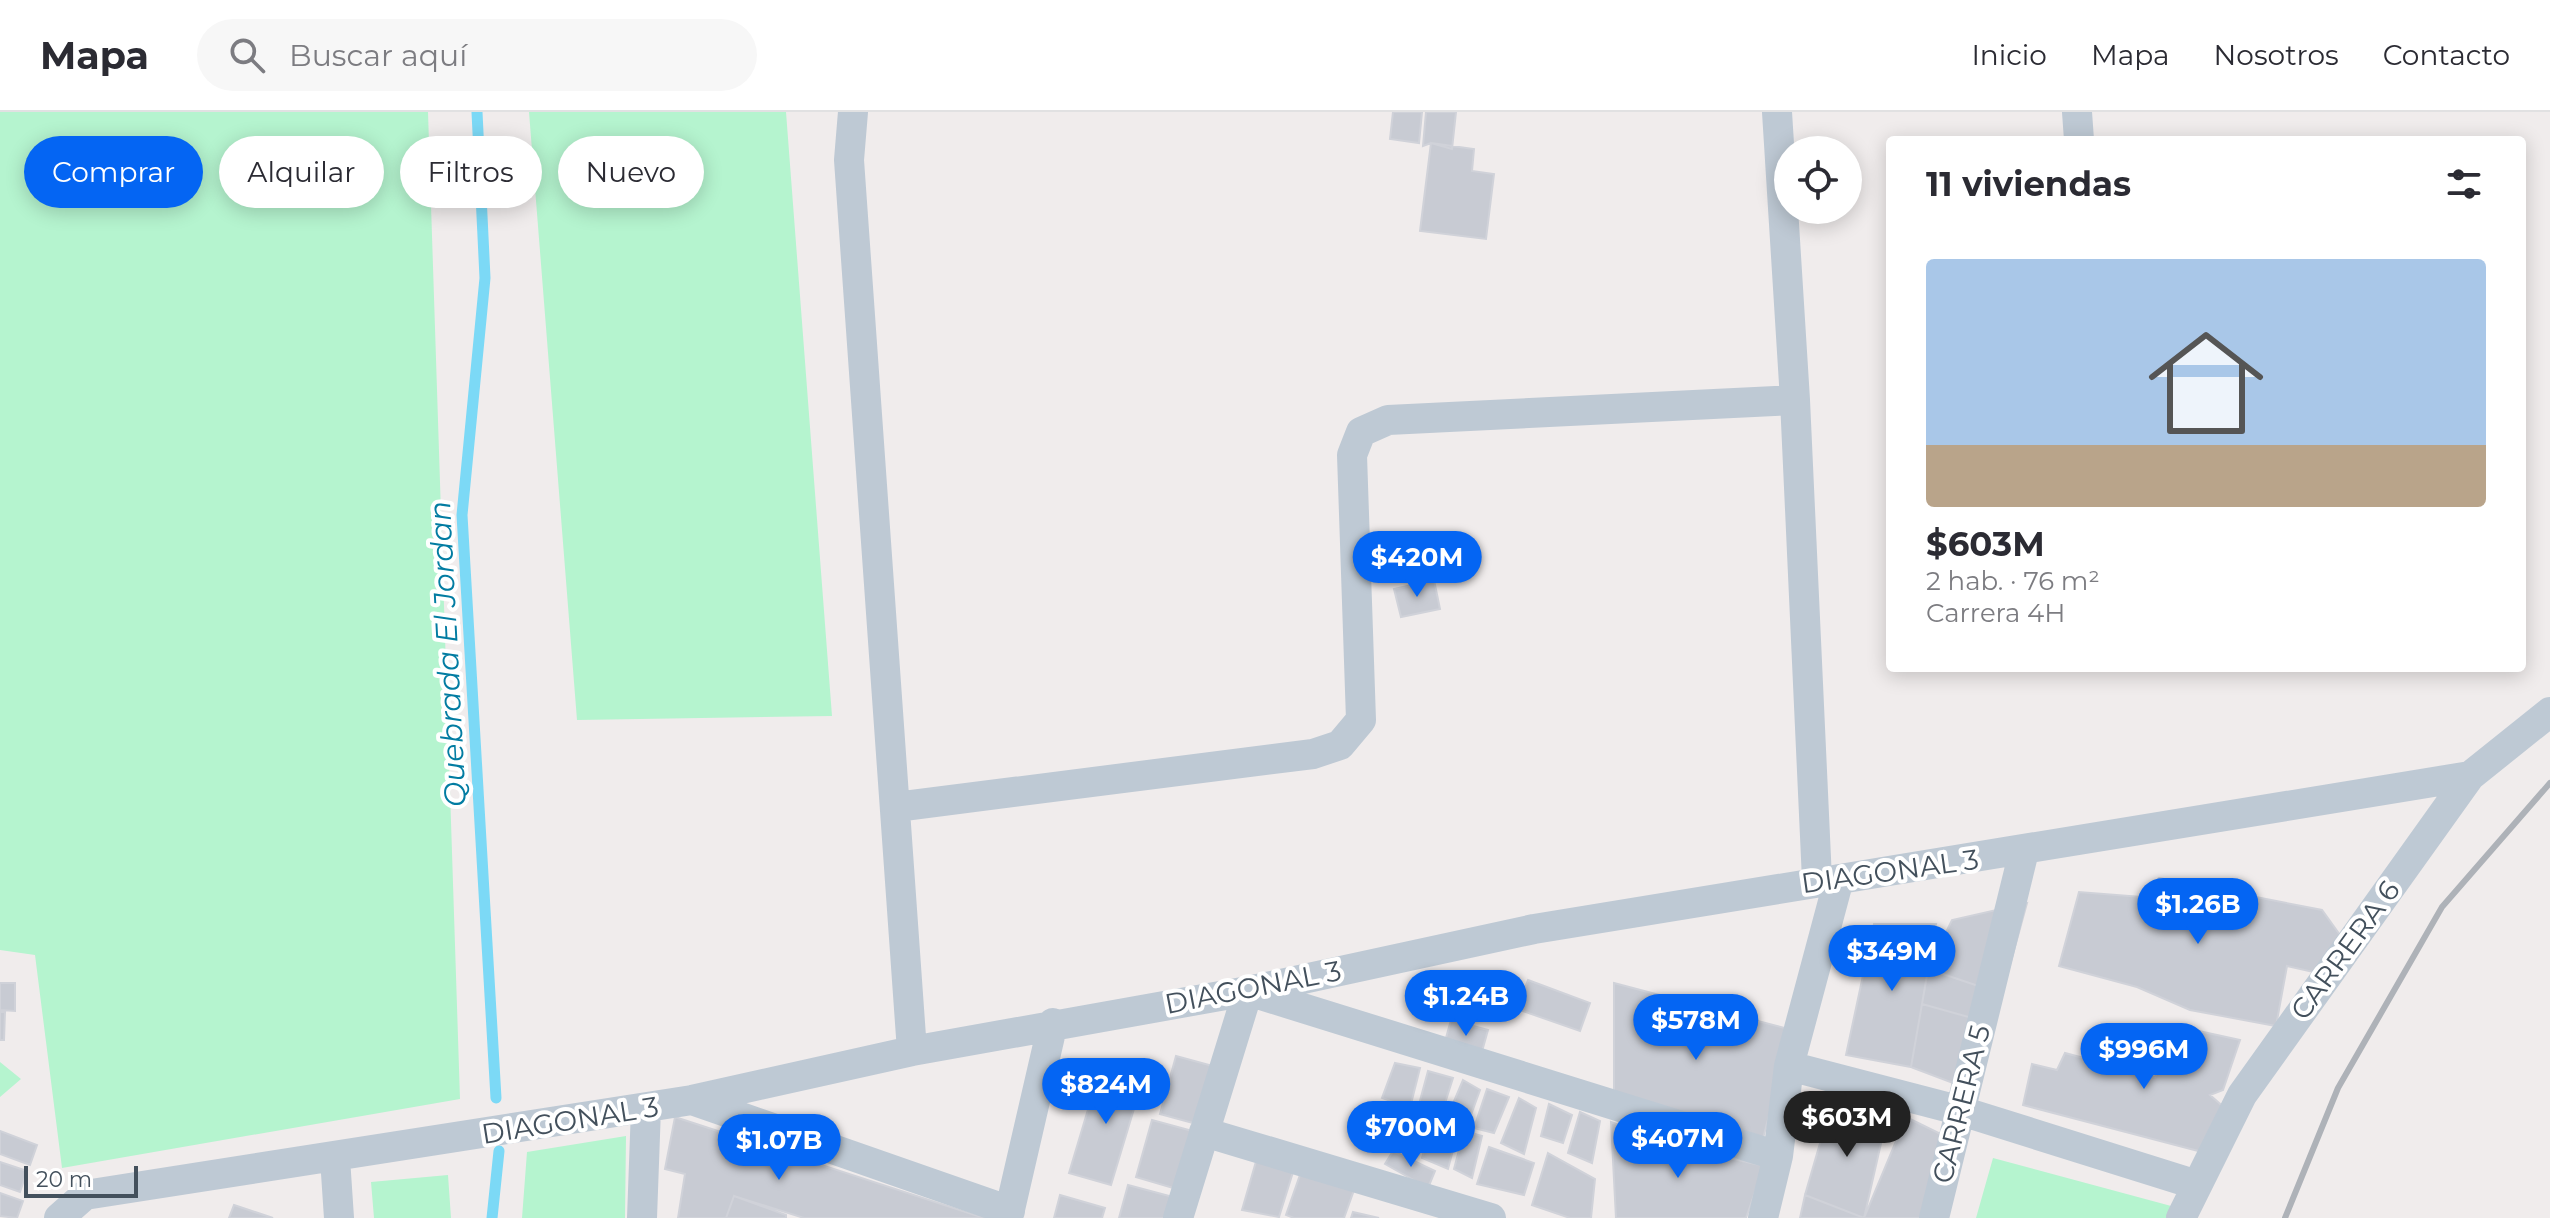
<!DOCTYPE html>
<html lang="es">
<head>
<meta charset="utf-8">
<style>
	:root { --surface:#fff; --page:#f7f7f7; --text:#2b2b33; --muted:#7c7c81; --line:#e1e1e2; --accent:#0465f3 }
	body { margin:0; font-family:Montserrat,sans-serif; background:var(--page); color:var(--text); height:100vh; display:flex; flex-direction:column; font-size:30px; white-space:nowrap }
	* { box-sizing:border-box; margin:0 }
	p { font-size:26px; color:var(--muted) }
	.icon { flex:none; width:44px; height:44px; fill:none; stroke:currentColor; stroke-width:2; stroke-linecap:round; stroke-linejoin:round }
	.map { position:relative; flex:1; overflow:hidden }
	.details { position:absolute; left:1886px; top:24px; width:640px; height:536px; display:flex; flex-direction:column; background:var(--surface); border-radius:8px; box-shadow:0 4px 20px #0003 }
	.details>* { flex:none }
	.banner { position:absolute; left:24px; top:24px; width:760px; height:72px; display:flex; gap:16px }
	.controls { position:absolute; left:1774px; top:24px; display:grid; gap:16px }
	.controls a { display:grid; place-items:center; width:88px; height:88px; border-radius:50%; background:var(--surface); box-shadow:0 4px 20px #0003; font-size:40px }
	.scale { position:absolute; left:24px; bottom:20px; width:114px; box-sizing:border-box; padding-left:8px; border:4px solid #43505c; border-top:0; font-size:22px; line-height:28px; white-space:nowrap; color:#43505c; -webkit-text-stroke:6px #fff; paint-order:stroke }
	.price { position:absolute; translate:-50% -68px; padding:0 18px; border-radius:28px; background:var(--accent); color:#fff; font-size:26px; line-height:52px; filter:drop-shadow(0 2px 4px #0008) }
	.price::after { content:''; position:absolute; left:50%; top:48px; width:24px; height:18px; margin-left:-12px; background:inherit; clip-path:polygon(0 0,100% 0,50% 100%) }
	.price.current { background:#222; color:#fff }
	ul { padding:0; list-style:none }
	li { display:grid; align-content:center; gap:16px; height:424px; padding:0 40px }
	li+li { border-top:2px solid var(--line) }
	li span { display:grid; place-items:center; height:248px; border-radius:8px; color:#555 }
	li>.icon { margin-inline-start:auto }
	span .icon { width:144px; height:144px; fill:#fffc; stroke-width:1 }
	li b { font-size:34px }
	h2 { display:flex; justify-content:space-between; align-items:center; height:96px; padding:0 40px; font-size:34px }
	.chip { padding:0 28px; border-radius:36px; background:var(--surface); box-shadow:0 4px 20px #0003; font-size:28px; line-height:72px }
	.chip.current { background:var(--accent); color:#fff }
	header { display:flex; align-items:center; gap:48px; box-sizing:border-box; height:112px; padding:0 40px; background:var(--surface); border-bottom:2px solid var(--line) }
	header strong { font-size:38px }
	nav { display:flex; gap:44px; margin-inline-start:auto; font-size:28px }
	.search { width:560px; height:72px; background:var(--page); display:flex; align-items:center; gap:20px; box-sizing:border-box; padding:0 28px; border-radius:44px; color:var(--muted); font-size:30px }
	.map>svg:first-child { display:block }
	.green { fill:#b5f4cf }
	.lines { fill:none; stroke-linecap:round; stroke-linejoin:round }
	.stream { stroke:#7cd9f6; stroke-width:11 }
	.building { fill:#c8cbd3; stroke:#d0d2d9; stroke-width:2 }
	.minor { stroke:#bec9d4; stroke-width:30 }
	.rail { stroke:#aeb2b8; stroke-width:6 }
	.labels { text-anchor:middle; stroke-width:8; stroke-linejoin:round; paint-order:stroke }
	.street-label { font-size:28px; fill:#43505c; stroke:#fff }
	.water-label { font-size:30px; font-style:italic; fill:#027ca2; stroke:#fff }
</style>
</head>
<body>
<header>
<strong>Mapa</strong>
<div class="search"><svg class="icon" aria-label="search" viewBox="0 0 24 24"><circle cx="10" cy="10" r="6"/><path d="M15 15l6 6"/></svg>Buscar aquí</div>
<nav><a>Inicio</a><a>Mapa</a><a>Nosotros</a><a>Contacto</a></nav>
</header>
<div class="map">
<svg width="2550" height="1106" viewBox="0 0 2550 1106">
	<rect width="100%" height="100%" fill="#f0ecec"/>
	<path class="green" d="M0,0h428l32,987 -398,69 -27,-213 -35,-5z
		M529,0h257l46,604 -255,4z
		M0,950l21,17 -21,18z
		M626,1024l-1,82h-103l5,-66z
		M1993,1046l193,52 -3,8h-207z
		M448,1063l3,43h-77l-3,-36z"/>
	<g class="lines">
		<path class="stream" d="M477,0l8,166 -23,237 34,583
			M492,1106l7,-67"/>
	</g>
	<path class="building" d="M1393,0h29l-3,31 -29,-4z
		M1426,0h30l-4,37 -21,-6 -8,3z
		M1431,31l43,6 -2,22 22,3 -8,65 -66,-8z
		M1434,468l6,29 -39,8 -7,-28z
		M2159,766l163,32 18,25 -27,37 -26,-6 -11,60 -86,-16 -53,-23 -78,-21 20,-74 63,5z
		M2027,791l-25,91 -74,-25 24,-49z
		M1874,812h62l-25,143 -65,-12z
		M1928,857l74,25 -12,29 -68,-19z
		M1528,868l62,23 -10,28 -63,-22z
		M0,871h15v28l-15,-1z
		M1614,871l178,47 -30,112 -148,-45z
		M1922,892l68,19 -16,68 -63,-24z
		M0,900h5l-1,28h-4z
		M1451,908l37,10 -7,25 -37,-10z
		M2176,914l64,14 -17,50 -13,5 16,14 -20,44 -183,-48 9,-41 25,6 8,-17 90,24 15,-27z
		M1176,944l44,12 -16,58 -44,-12z
		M1395,951l25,5 -10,40 -28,-10z
		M1101,954l42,13 -32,106 -42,-12z
		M1428,959l25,7 -12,38 -23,-8z
		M1463,968l17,10 -13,36 -21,-6z
		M1487,977l22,8 -15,36 -20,-5z
		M1519,986l17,10 -12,46 -23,-11z
		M1832,990l55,15 -23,101 -59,-23z
		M1382,992l42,17 -8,29 -44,-15z
		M1549,992l23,11 -9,28 -22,-7z
		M1580,1000l20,9 -8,42 -24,-10z
		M675,1005l309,101h-180l-70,-22 -8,22h-48l7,-44 -20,-5z
		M1906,1005l55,27 -28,74h-69z
		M1152,1008l44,12 -16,58 -44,-13z
		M1432,1009l26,10 -10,38 -26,-11z
		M1611,1010l67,24 86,20 -18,52h-130z
		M0,1019l37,14 -7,20 -30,-11z
		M1464,1019l18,5 -10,42 -18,-9z
		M1489,1035l45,16 -10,32 -47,-11z
		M1393,1039l42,20 -7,17 -43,-24z
		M1548,1041l47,26 -4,39h-21l-38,-13z
		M1257,1046l36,14 -14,45 -37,-7z
		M0,1050l27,9 -7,21 -20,-7z
		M1301,1060l53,18 -10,28h-50l-8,-3z
		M1128,1073l45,12 -5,21h-49z
		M0,1081l23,8 -6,17 -17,-2z
		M1060,1083l45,13 -3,10h-48z
		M1805,1083l59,23h-64z
		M734,1084l52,19v3h-60z
		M234,1093l39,13h-44z
		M1353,1100l26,6h-28z"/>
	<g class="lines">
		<path class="minor" d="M853,0l-4,48 63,891
			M1777,0l18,288
			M2077,0l2,28
			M896,695l417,-53 27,-9 21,-25 -9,-265 9,-23 27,-12 407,-20 22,480
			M1789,954l169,44 236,74
			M692,988l318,111
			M1204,1020l287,86
			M335,1046l4,60
			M59,1106l26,-23 607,-95 220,-49 336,-60 286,-62 936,-153
			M642,1106l4,-110
			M1008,1106l45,-195
			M1178,1106l70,-227 530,165
			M1763,1106l15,-62 11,-90 50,-187
			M1934,1106l90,-367
			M2181,1106l61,-123 228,-319 80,-64"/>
		<path class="rail" d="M2285,1106l53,-130 104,-181 108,-124"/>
	</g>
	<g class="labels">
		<g class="street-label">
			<text transform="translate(1890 759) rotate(-8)" y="10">DIAGONAL 3</text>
			<text transform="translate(2345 838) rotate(-54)" y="10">CARRERA 6</text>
			<text transform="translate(1253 875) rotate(-11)" y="10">DIAGONAL 3</text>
			<text transform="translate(1961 992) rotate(-76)" y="10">CARRERA 5</text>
			<text transform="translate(570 1008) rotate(-9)" y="10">DIAGONAL 3</text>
		</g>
		<g class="water-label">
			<text transform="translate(448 542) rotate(-93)" y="10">Quebrada El Jordan</text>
		</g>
	</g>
</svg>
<div class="controls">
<a><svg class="icon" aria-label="locate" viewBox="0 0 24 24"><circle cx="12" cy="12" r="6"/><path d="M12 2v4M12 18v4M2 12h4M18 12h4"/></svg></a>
</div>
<div class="scale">20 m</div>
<b class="price" style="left:1417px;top:487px">$420M</b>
<b class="price" style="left:2198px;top:834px">$1.26B</b>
<b class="price" style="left:1892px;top:881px">$349M</b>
<b class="price" style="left:1466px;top:926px">$1.24B</b>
<b class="price" style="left:1696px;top:950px">$578M</b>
<b class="price" style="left:2144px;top:979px">$996M</b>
<b class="price" style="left:1106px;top:1014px">$824M</b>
<b class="price current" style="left:1847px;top:1047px">$603M</b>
<b class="price" style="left:1411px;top:1057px">$700M</b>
<b class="price" style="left:1678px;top:1068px">$407M</b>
<b class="price" style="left:779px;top:1070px">$1.07B</b>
<div class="banner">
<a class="chip current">Comprar</a>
<a class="chip">Alquilar</a>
<a class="chip">Filtros</a>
<a class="chip">Nuevo</a>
</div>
<section class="details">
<h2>11 viviendas<svg class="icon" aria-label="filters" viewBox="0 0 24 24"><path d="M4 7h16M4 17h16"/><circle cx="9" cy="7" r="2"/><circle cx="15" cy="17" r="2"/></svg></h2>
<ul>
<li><span style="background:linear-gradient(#a9c7e8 75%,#b9a48a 0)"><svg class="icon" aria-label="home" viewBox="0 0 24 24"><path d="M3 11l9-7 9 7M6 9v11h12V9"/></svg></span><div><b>$603M</b><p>2 hab. · 76 m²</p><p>Carrera 4H</p></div></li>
</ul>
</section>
</div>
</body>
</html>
